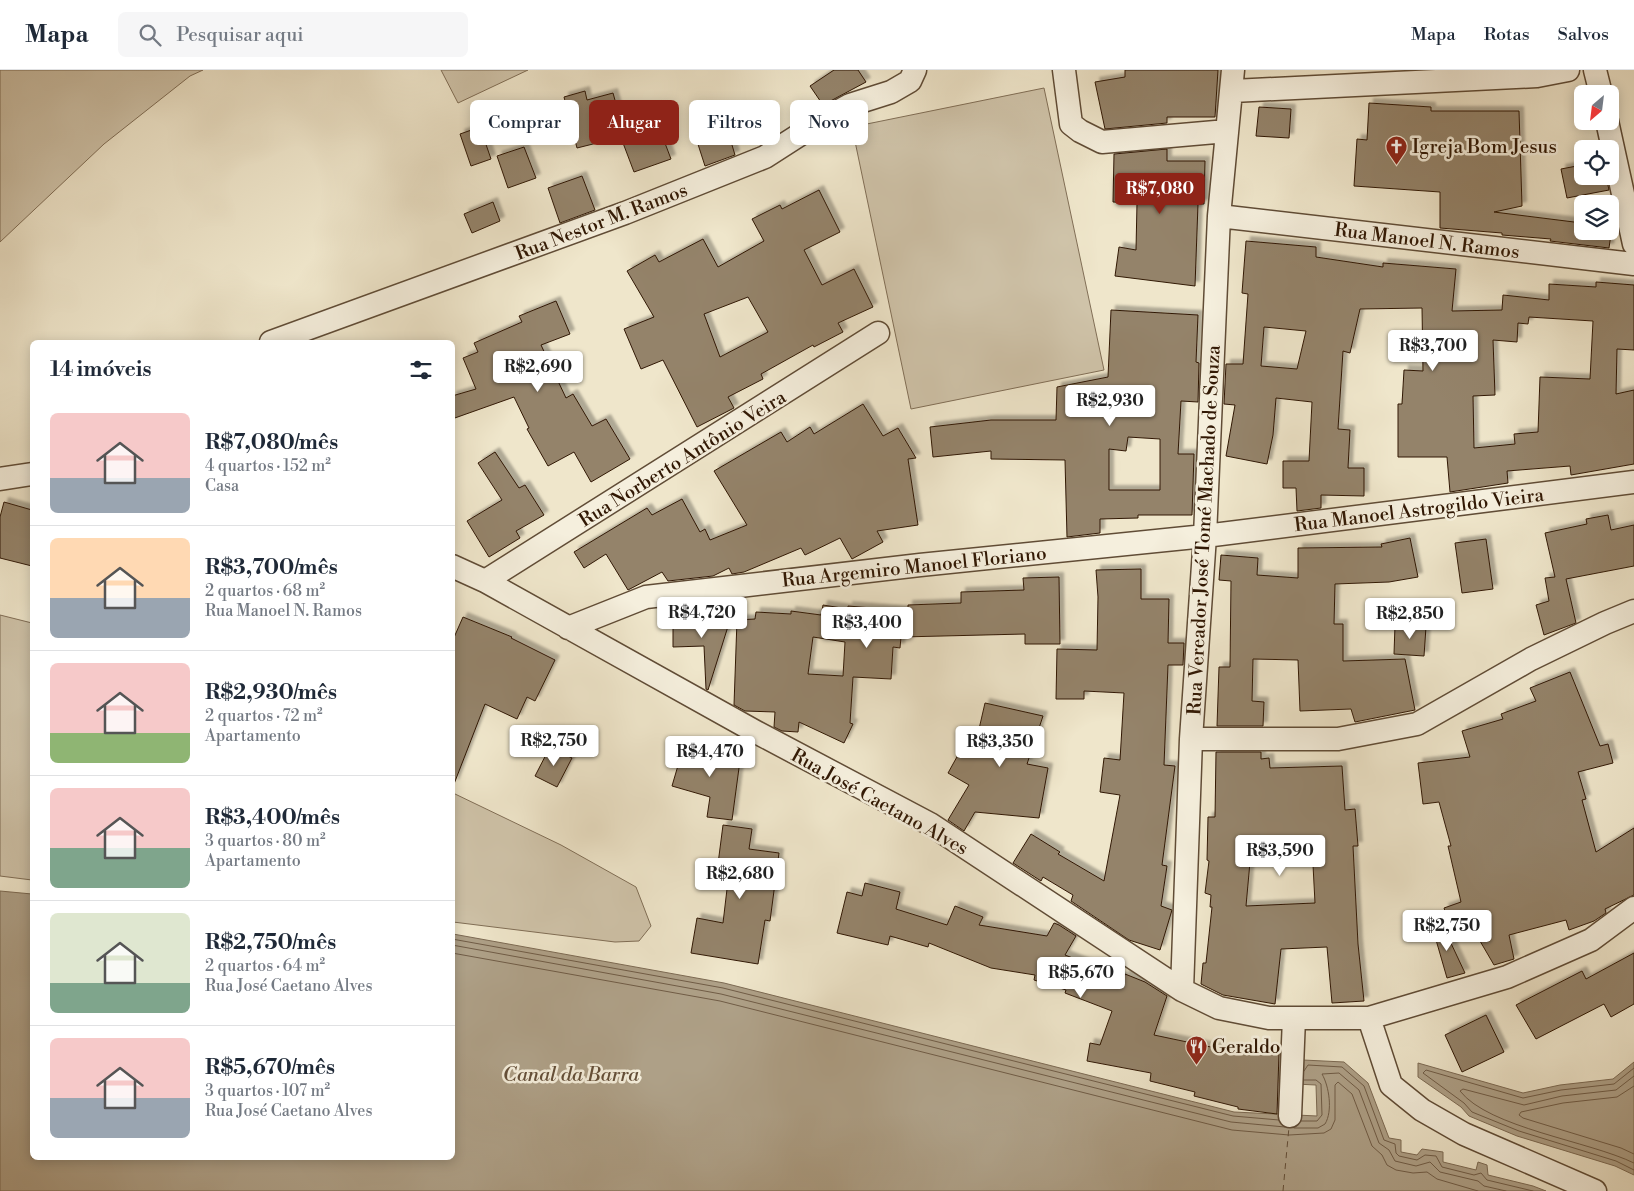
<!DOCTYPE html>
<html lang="pt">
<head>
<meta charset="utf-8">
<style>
	:root { --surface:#fff; --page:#f6f6f7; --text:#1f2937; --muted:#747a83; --line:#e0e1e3; --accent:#8f2418 }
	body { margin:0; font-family:"Libre Bodoni",serif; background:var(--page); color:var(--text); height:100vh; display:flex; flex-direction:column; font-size:19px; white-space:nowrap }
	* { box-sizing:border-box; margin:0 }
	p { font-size:16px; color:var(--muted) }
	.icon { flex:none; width:28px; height:28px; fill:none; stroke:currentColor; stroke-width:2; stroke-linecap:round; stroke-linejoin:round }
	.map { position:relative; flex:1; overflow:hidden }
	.drawer { position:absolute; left:30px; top:270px; width:425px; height:820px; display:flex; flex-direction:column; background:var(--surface); border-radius:8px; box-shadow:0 2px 12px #0003 }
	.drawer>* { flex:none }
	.top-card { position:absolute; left:470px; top:30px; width:475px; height:45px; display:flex; gap:10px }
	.needle { width:32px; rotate:208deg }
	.buttons { position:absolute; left:1574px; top:15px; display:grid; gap:10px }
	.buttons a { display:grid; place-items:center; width:45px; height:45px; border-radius:8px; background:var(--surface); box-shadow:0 2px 12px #0003; font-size:25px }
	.price { position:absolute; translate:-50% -42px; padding:0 11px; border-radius:5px; background:#fff; color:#222; font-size:16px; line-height:32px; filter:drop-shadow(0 1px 2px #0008) }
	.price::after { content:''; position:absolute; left:50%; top:30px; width:15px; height:11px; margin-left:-8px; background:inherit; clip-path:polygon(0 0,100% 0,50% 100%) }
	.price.selected { background:var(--accent); color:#fff }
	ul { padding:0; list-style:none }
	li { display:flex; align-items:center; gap:15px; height:125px; padding:0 20px }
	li+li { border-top:1px solid var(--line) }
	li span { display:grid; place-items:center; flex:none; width:140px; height:100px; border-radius:8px; color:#555 }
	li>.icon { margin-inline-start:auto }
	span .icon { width:60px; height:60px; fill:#fffc; stroke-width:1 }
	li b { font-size:21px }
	h2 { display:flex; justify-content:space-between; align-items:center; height:60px; padding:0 20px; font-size:21px }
	.tag { padding:0 18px; border-radius:8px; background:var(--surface); box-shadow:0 2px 12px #0003; font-size:18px; line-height:45px }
	.tag.selected { background:var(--accent); color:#fff }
	header { display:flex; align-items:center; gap:30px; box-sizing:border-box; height:70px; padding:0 25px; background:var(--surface); border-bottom:1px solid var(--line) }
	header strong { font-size:24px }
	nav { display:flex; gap:28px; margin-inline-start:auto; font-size:18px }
	.search { width:350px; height:45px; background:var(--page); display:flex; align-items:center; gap:12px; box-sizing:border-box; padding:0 18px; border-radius:8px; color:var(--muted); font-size:19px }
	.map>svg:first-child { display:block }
	.green { fill:#cfc3a9; stroke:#806e56 }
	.water { fill:#aea087; stroke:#7c6a53 }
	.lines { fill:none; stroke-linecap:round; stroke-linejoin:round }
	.shore { stroke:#705c46; stroke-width:1 }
	.ferry { stroke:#634e38; stroke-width:1; stroke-dasharray:6 5; stroke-linecap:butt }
	.building { fill:#94836b; stroke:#311804; fill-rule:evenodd; filter:url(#shadow) }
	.minor-casing { stroke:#604c36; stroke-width:25 }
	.minor { stroke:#f5efdd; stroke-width:22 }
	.labels { text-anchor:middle; stroke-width:5; stroke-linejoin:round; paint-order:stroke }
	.poi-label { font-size:19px; fill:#311804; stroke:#f5efdd; text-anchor:start }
	.street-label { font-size:19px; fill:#311804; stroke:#f5efdd }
	.water-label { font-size:20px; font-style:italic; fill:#634e38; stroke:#f5efdd }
</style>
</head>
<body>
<header>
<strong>Mapa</strong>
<div class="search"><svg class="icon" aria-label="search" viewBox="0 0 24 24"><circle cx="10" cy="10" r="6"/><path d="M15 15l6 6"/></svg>Pesquisar aqui</div>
<nav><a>Mapa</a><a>Rotas</a><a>Salvos</a></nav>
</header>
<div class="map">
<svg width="1634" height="1121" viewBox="0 0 1634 1121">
	<defs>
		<filter id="shadow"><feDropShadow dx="4.5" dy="-4.5" stdDeviation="1" flood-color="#0004"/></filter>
	</defs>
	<rect width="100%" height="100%" fill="#efe6cb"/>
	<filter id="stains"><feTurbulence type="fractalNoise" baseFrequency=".004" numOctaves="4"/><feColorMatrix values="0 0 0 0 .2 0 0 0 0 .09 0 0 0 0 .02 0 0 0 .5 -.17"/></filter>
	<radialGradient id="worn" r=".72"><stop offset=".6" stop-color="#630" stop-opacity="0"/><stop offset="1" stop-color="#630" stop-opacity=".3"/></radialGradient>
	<path class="green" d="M0,0h203l-13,6 -86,68 -104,98z
		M441,0h87l-70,33z
		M1044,18l60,282 -193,39 -59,-282z
		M0,545l32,8v257l-32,-4z
		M453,723l108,52 75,42 15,39 -12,15 -24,1 -162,-20z"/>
	<path class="water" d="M0,821l32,3v264h420l1,-224 271,49 510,129 83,4 -1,-31 -21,-1 8,-24 41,2 24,21 21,55 12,2v12l16,3 5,-6 21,3v10l33,8 2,-8 9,3 1,10 45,11 13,5h-1546z
		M1634,992v113l-19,-9 -98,-30 -48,-20 -8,-9 -43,-30v-14l105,30 37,-8 53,-6z"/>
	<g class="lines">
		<path class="shore" d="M452,869l271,49 510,128 46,4
			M452,875l269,49 510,128 54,5
			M452,883l268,48 512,129 57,5 35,-2 7,-4 4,-9v-35l3,-3 14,12 20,52 10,9 5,10 9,5 17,3 14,-1 10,7 41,12
			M1634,998l-20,16 -53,6 -38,8 -97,-28 -3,3 41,30 8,9 47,19 97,30 18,9
			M1304,1001l4,-6 34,2 22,19 20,54 11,4 1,9 3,3 18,4 8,-5 11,1 6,11 32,8 7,-2 6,7 46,11
			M1634,1006l-18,14 -54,6 -38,9 -61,-16 -3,2c29,37 129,50 174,72
			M1634,1016l-17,11 -54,6 -42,9 -2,3 4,3 98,30 13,6
			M1301,1051h16l5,-6 -1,-31 -5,-4h-12
			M1294,1058h24l7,-4c8,-13 4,-38 -3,-50l17,-1 20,17 20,53 10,7 6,11 21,5 14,-4 10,10 38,9 6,5 22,5"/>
		<path class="ferry" d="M1283,1121l6,-64"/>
	</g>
	<path class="building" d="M834,0h24l8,12 -43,23 -13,-19z
		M1125,0h93l-3,47h-48v6l-62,6 -10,-47 30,-5z
		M585,21l2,9 26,-7 12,43 -48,12 -13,-51z
		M1369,33l62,4v4h88l3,95 -28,6 88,11v8h28v-4h2l-3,21 -59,-7 1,-2 -49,-4v-2l-62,-5v-36l-86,-6 3,-47 10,1z
		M1259,37l32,2 -2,29 -33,-2z
		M726,55l9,30 -30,11 -10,-31z
		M480,57l11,32 -20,7 -11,-32z
		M660,60l11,29 -37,13 -11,-29z
		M524,77l12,31 -28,10 -11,-32z
		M1167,79v12h38l-1,43h-6l-3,82 -80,-10 4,-29 17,3 1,-47 -24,-1 1,-48z
		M1582,95v11h24l3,14 -42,8 -6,-29z
		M582,106l13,34 -35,13 -12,-35z
		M819,120l21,42 -36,18 18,35 32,-16 19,38 -35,16 5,9 -29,15 -1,-2 -52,29 2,5 -35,18 6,11 -37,19 -34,-67 -22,9 -17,-40 30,-12 -27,-46 28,-16 4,7 44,-23 15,28 46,-26 -12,-22 28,-14 2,4zM748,227l20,35 -48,25 -16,-43z
		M493,132l7,19 -28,12 -8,-19z
		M1246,171l70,6v10l67,10v-4l73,6 -4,42 50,-1 1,-15 46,5v-16l47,3v-5l38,3v65l-17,-1 -1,45 18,-4v74l-63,11 -1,-9 -63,5 1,12 -58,9 -3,-35h-49v-53h4l2,-34 19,1 -1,-63 -62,1 -10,44 -7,-2 -5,78 12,1 -2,38h16v28l-43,-1v13l-24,3 -1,-23h-13v-27h26l3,-59 -36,-4 -3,37 -6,29 -41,-8 9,-51 -11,-1 2,-40h17l5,-70 -6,-1zM1529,247l64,4 -3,58 -50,-2 -2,55 -24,2 1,10 -41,4 -1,-52 22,-1 -2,-55 24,2 1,-19 10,1zM1264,257l42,4 -9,38 -36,-3z
		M556,231l14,33 -29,11 25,53 7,-4 19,32 14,-7 24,40 -39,23 -17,-30 -26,14 -21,-37 2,-1 -15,-31 -62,22v-23l24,-7 -13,-31 15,-6 -4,-9 48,-21 -3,-6z
		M1111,240l87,5 -2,47 3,1 -1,39 -17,-1 -3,53h16l-2,61h-54v3l-38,1v14l-33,4 -2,-77 -74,-1v-8l-58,6 -3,-30 61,-7h65l1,-33 51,-10zM1128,367l32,2v51h-51v-41l17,2z
		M863,334l20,32 15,-8 18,30 -8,1 10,66 -41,6 6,11 -31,17 -12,-21 -35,17 -4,-7 -57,24 -12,2 -3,-6 -16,8 -45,5 -6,-9 -34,18 -22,-36 -22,14 -10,-16 73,-44 5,7 30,-16 18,33 5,-3 5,11 37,-15 -33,-54 67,-39 6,10 23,-15 4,7z
		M495,382l24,36 6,-3 19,30 -28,16 4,7 -31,19 -22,-36 35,-21 -24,-37z
		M4,432l28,8v56l-32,-8v-41z
		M1608,445l3,15 23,-5v41l-68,13 10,44 -32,12 -8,-30 13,-4 -4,-23 10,-1 -10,-44 42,-9 -1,-5z
		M1410,468l8,39 -29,5 -54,2 -1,40h9v37l62,-2 10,51 -60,12 -4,-13 -51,2 -2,-51 -45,-1 -1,42 12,1 -1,24h-46l2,-59h11l1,-86 -12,-1 2,-25 37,3 -1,17 41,3v-30l84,-1 -1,-3z
		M1486,469l7,50 -31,4 -7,-50z
		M1141,499v30h28l-1,44h16l-1,22h-15l-4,100 11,1 -13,99 5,1 -6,40 11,4 -12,40 -31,-10 -58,-39 2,-6 -30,-18 -2,4 -28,-18 18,-29 29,18 -2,2 46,27 16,-86 -20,-3 4,-34 16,2 4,-67 -40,-2v8h-28l1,-50 40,1 1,-53 -2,-27z
		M1059,507l1,67h-35v-10l-124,3 -1,11 -7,-1 -2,32 -38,-2 -3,46 3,1 -9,19 -45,-21 -1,10 -16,-1 -8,-4 1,-15 -30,-1 -11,-6 3,-85 18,-1 1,-7 35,2v-3l30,4 2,-10 25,4v-3l60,5v-6l53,-2v-11l63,-2 -1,-12zM813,567l32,5 -2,34 -35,-2z
		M463,547l49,20 -1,1 44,22 -20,41 -8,-4 -10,22 -32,-15 -31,80 -2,-142z
		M709,548v2h21l-22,70 -2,-1 -2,-43 -31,1v-28z
		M1395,555l31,2 -2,29 -30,-2z
		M1570,602l30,74 8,-2 5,19 -35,9 8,27 -4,1 14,52 38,-24v67l-29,14 1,4 -12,8 -25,9 -3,-10 -57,15 5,24 -20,6 -21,-36 -19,10 -10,-31 17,-6 -13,-56h3l-12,-44 -16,2 -5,-41 52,-6 -8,-26 41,-12 -2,-5 35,-13 -6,-13z
		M985,633l58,13 -16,48 21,4 -9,50 -64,-6 -11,19 -16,-11 21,-35 -21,-12 20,-36 8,5z
		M684,675l57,8 -9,67 -25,-3 3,-20 -38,-11z
		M550,677l22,11 -15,29 -22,-11z
		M1216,682h45v7l8,-1 1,10 72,-2 3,44 10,-1 3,37h-5l5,98 6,57 -32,2 -5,-56 -46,2 -6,55 -52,-9 -22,-11 2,-21h3l6,-56h-2l1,-12 -6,-2 4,-32 -2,-1 1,-43h7zM1312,776l3,57 -69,3 4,-44 20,1 1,-14z
		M723,755l29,4 -3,20 30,4 -9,68 -5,-1 -7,44 -67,-11 6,-35 26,5 4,-34 -12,-2z
		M865,813l35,9 -4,17 51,16 8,-19 28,11 -4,8 68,11 7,-13 5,2 17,11 -11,19 59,23 1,-4 20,8 22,14 -13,39 90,19 1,-6 34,5 -2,61 -39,-5v-2l-44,-11 1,-4 -45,-11 1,-8 -64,-12 3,-18 10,2 12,-34 -47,-18 1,-3 -32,-10 1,-5 -44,-7 -62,-25 -1,4 -38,-11 -2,9 -51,-12 10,-41 15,4z
		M1441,852l24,51 -18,5 -15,-52z
		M1634,883v51l-23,13 -7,-13 -68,35 -20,-34 66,-34 4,8z
		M1486,945l18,37 -42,20 -17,-37z"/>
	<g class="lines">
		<defs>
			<path id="minor" d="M1064,0l7,54 9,7 22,11 125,-11
				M1595,0l6,24
				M1233,21l304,-15 31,-6
				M1607,51l27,123
				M1219,146l415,48
				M271,272l354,-129 140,-56 56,-36 29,-16 41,-13 19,-11 5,-11
				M0,409l32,-5
				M452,496l33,15 271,151 174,92 252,166 37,18 50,10h100l138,-41 84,-37 43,-32
				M485,511l393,-248
				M568,558l78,-31 274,-32 285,-29 429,-54
				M1191,669h147l79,-15 114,-65 74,-36 29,-12
				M1182,920l9,-251 14,-203 14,-320 14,-146
				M1369,948l22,67 31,25 42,24 131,57
				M1290,1046l4,-98"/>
		</defs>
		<use href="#minor" class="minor-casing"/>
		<use href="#minor" class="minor"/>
	</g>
	<defs>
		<symbol id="church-pin" viewBox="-11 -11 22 30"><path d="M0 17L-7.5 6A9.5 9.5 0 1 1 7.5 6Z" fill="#8f2418" stroke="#f5efdd"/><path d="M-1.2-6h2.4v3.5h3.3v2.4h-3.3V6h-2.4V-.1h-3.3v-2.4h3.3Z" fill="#fff"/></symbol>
		<symbol id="restaurant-pin" viewBox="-11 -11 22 30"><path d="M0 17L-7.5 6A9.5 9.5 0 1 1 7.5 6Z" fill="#8f2418" stroke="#f5efdd"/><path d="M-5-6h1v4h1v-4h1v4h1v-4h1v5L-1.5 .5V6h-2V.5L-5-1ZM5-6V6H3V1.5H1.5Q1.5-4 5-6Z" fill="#fff"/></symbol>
	</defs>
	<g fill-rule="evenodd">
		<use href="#church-pin" x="1384" y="64" width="25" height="34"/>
		<use href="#restaurant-pin" x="1184" y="964" width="25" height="34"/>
	</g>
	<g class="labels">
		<g class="poi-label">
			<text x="1412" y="83">Igreja Bom Jesus</text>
			<text x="1212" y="983">Geraldo</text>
		</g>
		<g class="street-label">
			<text transform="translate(601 151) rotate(-21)" y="7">Rua Nestor M. Ramos</text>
			<text transform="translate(1427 170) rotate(7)" y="7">Rua Manoel N. Ramos</text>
			<text transform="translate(682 388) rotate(-32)" y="7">Rua Norberto Antônio Veira</text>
			<text transform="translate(1419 439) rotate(-7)" y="7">Rua Manoel Astrogildo Vieira</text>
			<text transform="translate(1203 460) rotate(-87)" y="7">Rua Vereador José Tomé Machado de Souza</text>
			<text transform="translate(914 496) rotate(-6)" y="7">Rua Argemiro Manoel Floriano</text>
			<text transform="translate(880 731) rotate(29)" y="7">Rua José Caetano Alves</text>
		</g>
		<g class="water-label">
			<text x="571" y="1011">Canal da Barra</text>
		</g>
	</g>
	<rect width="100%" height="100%" filter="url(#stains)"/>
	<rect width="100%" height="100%" fill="url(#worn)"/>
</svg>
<div class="buttons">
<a><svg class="needle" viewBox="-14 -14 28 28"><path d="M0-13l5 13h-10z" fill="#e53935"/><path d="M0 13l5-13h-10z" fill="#747a83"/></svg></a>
<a><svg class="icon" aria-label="locate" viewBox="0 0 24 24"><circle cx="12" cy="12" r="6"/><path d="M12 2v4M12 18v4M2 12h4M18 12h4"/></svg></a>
<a><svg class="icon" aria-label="layers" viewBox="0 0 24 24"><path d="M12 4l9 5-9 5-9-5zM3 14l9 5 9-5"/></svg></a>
</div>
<b class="price selected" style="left:1160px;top:145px">R$7,080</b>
<b class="price" style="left:1433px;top:302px">R$3,700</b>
<b class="price" style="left:538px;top:323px">R$2,690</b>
<b class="price" style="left:1110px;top:357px">R$2,930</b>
<b class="price" style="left:702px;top:569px">R$4,720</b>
<b class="price" style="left:1410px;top:570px">R$2,850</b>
<b class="price" style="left:867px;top:579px">R$3,400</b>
<b class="price" style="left:554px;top:697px">R$2,750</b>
<b class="price" style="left:1000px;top:698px">R$3,350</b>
<b class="price" style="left:710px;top:708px">R$4,470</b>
<b class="price" style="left:1280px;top:807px">R$3,590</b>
<b class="price" style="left:740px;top:830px">R$2,680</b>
<b class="price" style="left:1447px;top:882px">R$2,750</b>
<b class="price" style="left:1081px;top:929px">R$5,670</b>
<div class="top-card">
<a class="tag">Comprar</a>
<a class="tag selected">Alugar</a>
<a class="tag">Filtros</a>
<a class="tag">Novo</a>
</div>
<section class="drawer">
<h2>14 imóveis<svg class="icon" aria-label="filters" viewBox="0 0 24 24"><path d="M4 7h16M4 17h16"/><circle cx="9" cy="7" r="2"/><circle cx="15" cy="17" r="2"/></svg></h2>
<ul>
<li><span style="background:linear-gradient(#f6c9c9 65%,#9aa5b1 0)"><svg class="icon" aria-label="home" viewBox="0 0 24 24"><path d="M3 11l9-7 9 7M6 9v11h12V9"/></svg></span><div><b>R$7,080/mês</b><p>4 quartos · 152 m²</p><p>Casa</p></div></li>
<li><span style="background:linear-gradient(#ffd9b3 60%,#9aa5b1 0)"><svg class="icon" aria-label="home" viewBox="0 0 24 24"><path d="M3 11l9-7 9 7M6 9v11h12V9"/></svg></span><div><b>R$3,700/mês</b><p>2 quartos · 68 m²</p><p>Rua Manoel N. Ramos</p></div></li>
<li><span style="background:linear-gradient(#f6c9c9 70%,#8fb573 0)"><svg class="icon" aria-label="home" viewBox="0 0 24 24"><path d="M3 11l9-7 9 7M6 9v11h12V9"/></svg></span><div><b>R$2,930/mês</b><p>2 quartos · 72 m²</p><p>Apartamento</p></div></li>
<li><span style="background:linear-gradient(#f6c9c9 60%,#7fa58c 0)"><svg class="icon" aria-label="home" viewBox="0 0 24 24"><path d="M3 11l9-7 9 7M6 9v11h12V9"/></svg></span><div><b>R$3,400/mês</b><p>3 quartos · 80 m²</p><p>Apartamento</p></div></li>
<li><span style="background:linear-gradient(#dfe7d0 70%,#7fa58c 0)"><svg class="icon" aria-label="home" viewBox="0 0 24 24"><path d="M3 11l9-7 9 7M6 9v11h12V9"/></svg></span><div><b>R$2,750/mês</b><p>2 quartos · 64 m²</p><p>Rua José Caetano Alves</p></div></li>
<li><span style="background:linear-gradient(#f6c9c9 60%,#9aa5b1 0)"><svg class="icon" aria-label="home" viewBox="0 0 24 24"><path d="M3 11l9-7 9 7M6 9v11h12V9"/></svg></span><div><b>R$5,670/mês</b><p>3 quartos · 107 m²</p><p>Rua José Caetano Alves</p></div></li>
</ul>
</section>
</div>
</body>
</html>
